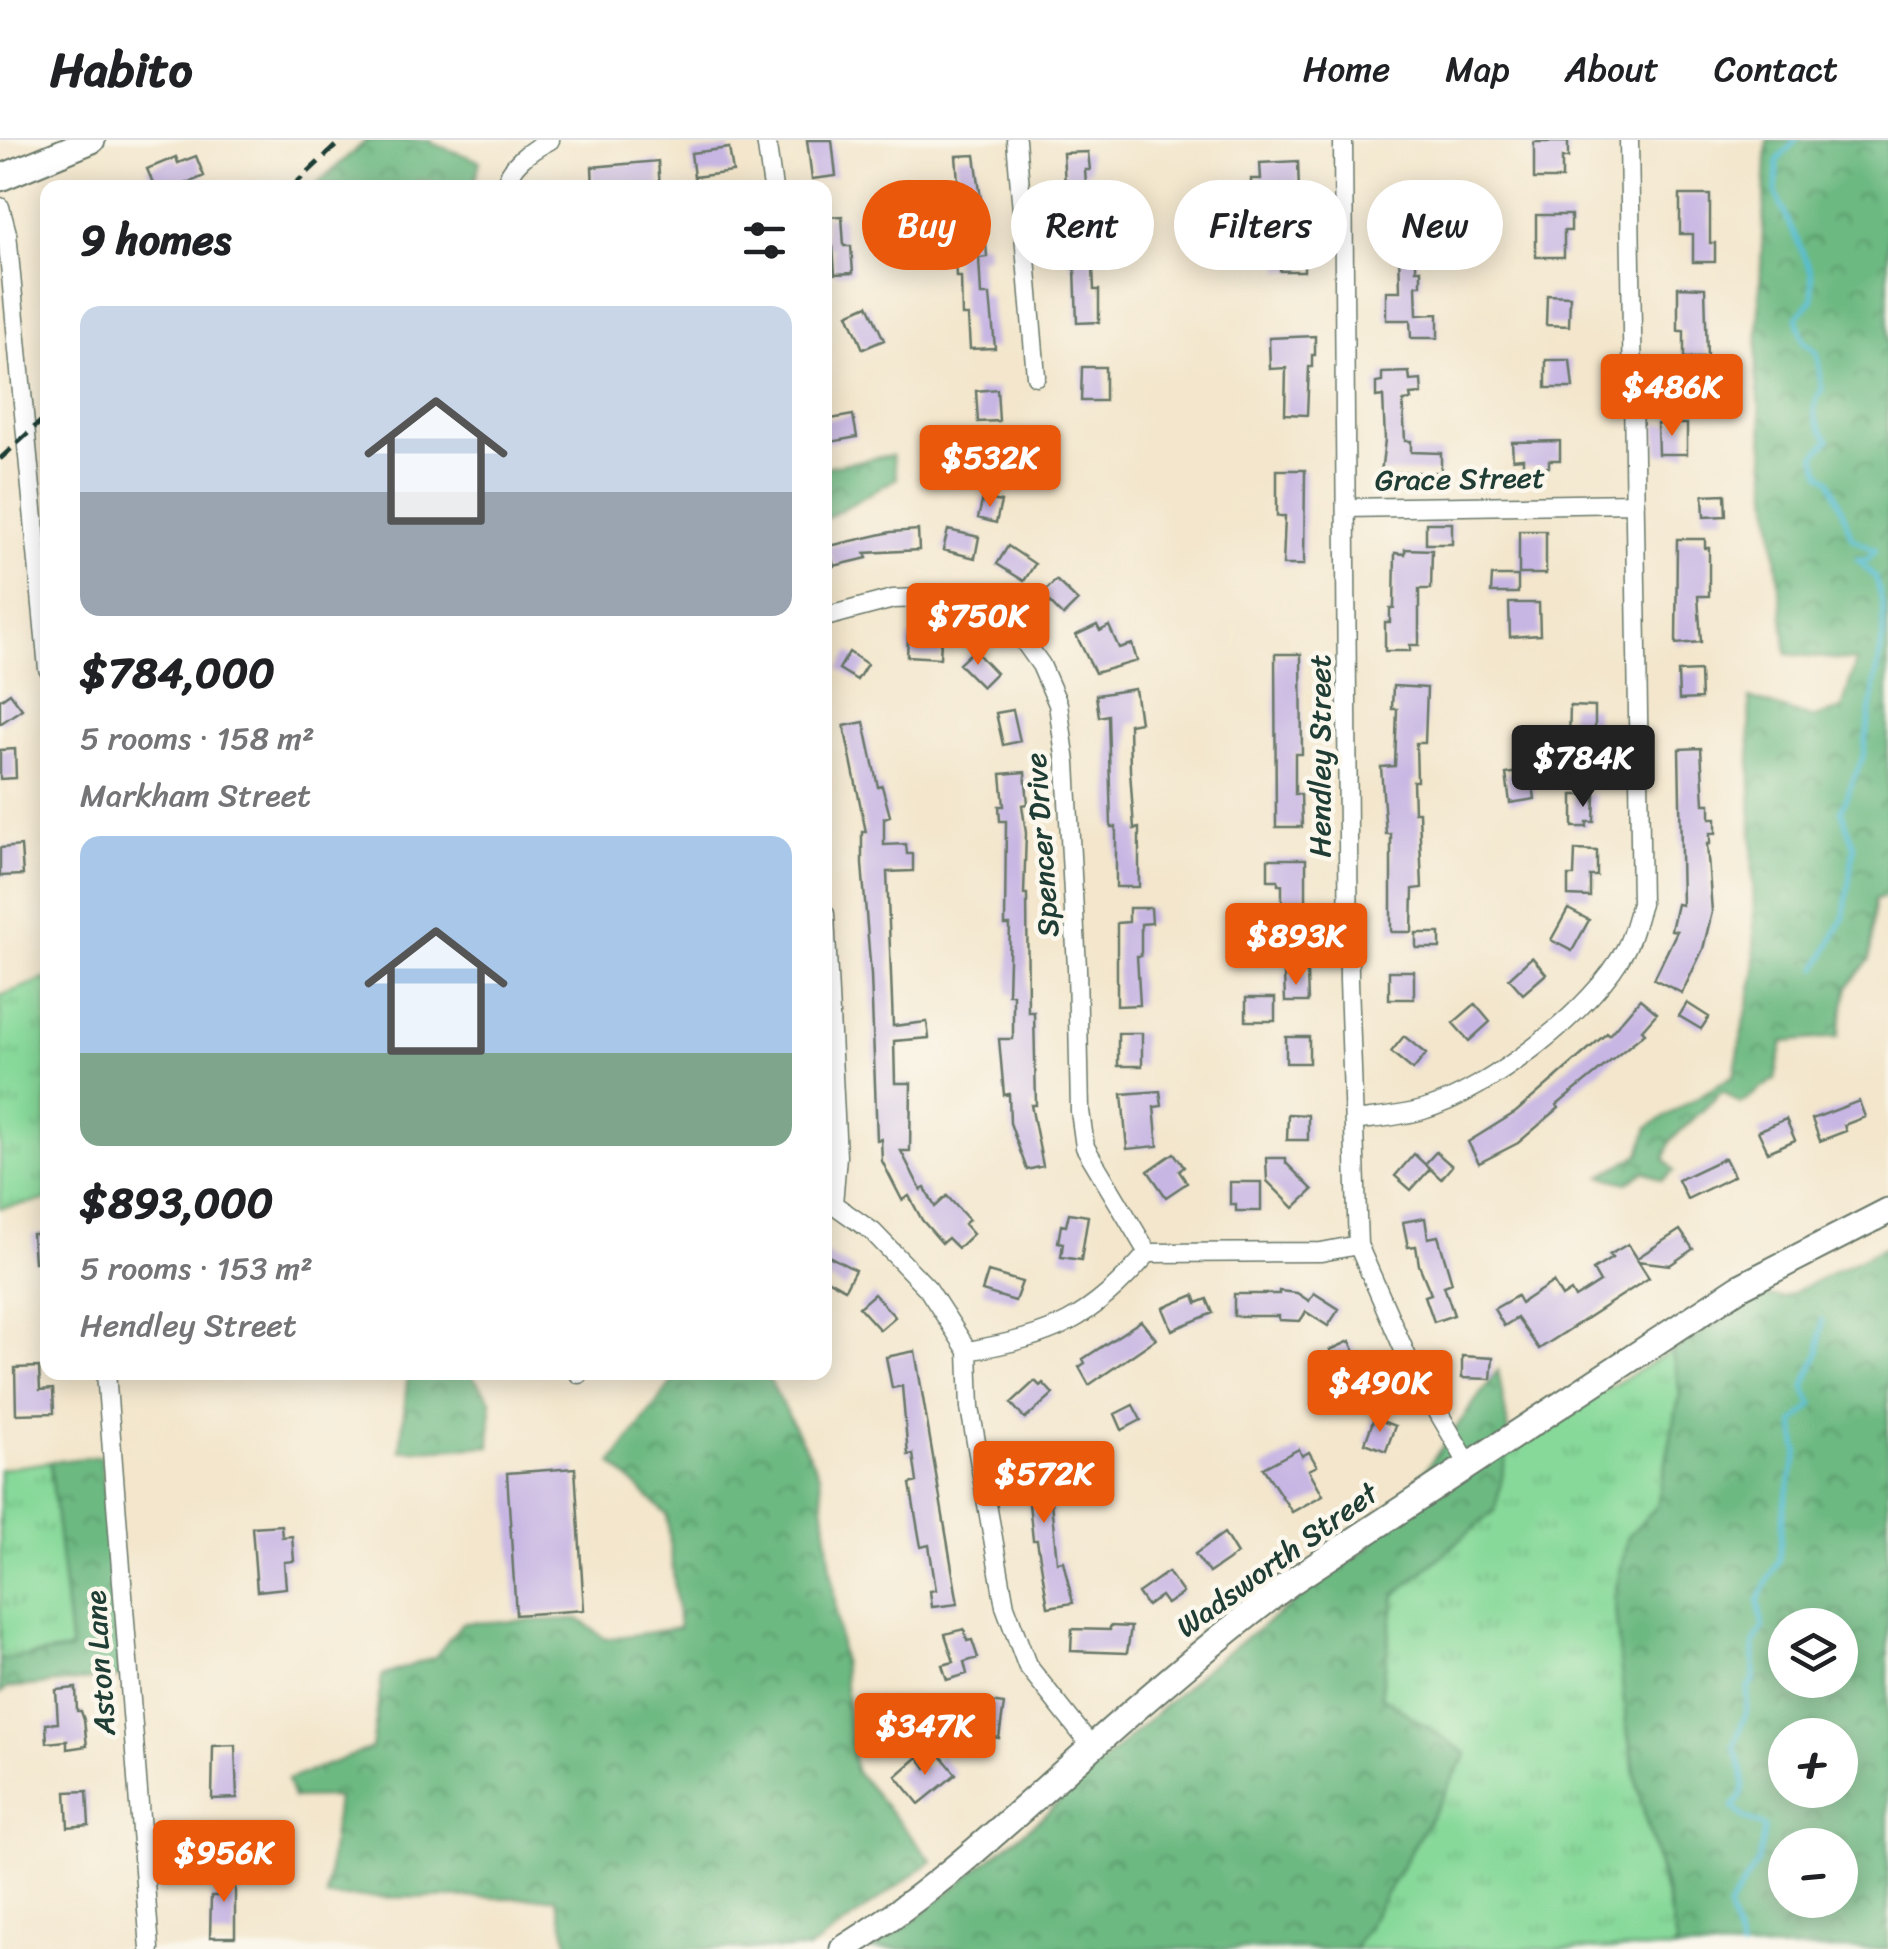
<!DOCTYPE html>
<html lang="en">
<head>
<meta charset="utf-8">
<style>
	:root { --surface:#fff; --page:#f2f2f2; --text:#202124; --muted:#757577; --line:#e0e0e0; --accent:#ea580c }
	body { margin:0; font-family:Sriracha,sans-serif; background:var(--page); color:var(--text); height:100vh; display:flex; flex-direction:column; font-size:38px; white-space:nowrap }
	* { box-sizing:border-box; margin:0 }
	p { font-size:32px; color:var(--muted) }
	.icon { flex:none; width:55px; height:55px; fill:none; stroke:currentColor; stroke-width:2; stroke-linecap:round; stroke-linejoin:round }
	.map { position:relative; flex:1; overflow:hidden }
	.sheet { position:absolute; left:40px; top:40px; width:792px; height:1200px; display:flex; flex-direction:column; background:var(--surface); border-radius:20px; box-shadow:0 5px 25px #0003 }
	.sheet>* { flex:none }
	.guide { position:absolute; left:862px; top:40px; width:875px; height:90px; display:flex; gap:20px }
	.buttons { position:absolute; left:1768px; top:1468px; display:grid; gap:20px }
	.buttons a { display:grid; place-items:center; width:90px; height:90px; border-radius:50%; background:var(--surface); box-shadow:0 5px 25px #0003; font-size:50px }
	.price { position:absolute; translate:-50% -85px; padding:0 22px; border-radius:10px; background:var(--accent); color:#fff; font-size:32px; line-height:65px; filter:drop-shadow(0 2px 5px #0008) }
	.price::after { content:''; position:absolute; left:50%; top:60px; width:30px; height:22px; margin-left:-15px; background:inherit; clip-path:polygon(0 0,100% 0,50% 100%) }
	.price.on { background:#222; color:#fff }
	ul { padding:0; list-style:none }
	li { display:grid; align-content:center; gap:20px; height:530px; padding:0 40px }
	li span { display:grid; place-items:center; height:310px; border-radius:20px; color:#555 }
	li>.icon { margin-inline-start:auto }
	span .icon { width:180px; height:180px; fill:#fffc; stroke-width:1 }
	li b { font-size:42px }
	h2 { display:flex; justify-content:space-between; align-items:center; height:120px; padding:0 40px; font-size:42px }
	.chip { padding:0 35px; border-radius:45px; background:var(--surface); box-shadow:0 5px 25px #0003; font-size:35px; line-height:90px }
	.chip.on { background:var(--accent); color:#fff }
	header { display:flex; align-items:center; gap:60px; box-sizing:border-box; height:140px; padding:0 50px; background:var(--surface); border-bottom:2px solid var(--line) }
	header strong { font-size:48px }
	nav { display:flex; gap:55px; margin-inline-start:auto; font-size:35px }
	.map>svg:first-child { display:block }
	.grass { fill:url(#grass-tufts); stroke:#538b67; stroke-width:2.5 }
	.forest { fill:url(#forest-crowns); stroke:#467b5b; stroke-width:2.5; fill-rule:evenodd }
	.lines { fill:none; stroke-linecap:round; stroke-linejoin:round }
	.stream { stroke:#56bdd3; stroke-width:5 }
	.building { fill:#c7b6e3 }
	.street-casing { stroke:#697869; stroke-width:21 }
	.secondary-casing { stroke:#697869; stroke-width:29 }
	.street { stroke:#fff; stroke-width:18 }
	.secondary { stroke:#fff; stroke-width:25 }
	.rail { stroke:#1f3d34; stroke-width:5; stroke-dasharray:15 8; stroke-linecap:butt }
	.labels { text-anchor:middle; stroke-width:9; stroke-linejoin:round; paint-order:stroke }
	.street-label { font-size:30px; fill:#1f3d34; stroke:#fbf7ec }
</style>
</head>
<body>
<header>
<strong>Habito</strong>
<nav><a>Home</a><a>Map</a><a>About</a><a>Contact</a></nav>
</header>
<div class="map">
<svg width="1888" height="1809" viewBox="0 0 1888 1809">
	<defs>
		<pattern id="grass-tufts" width="24" height="20" patternUnits="userSpaceOnUse" patternTransform="scale(2.5)"><rect width="24" height="20" fill="#87d99a"/><path d="M3 7l-1-3M5 7V3M7 7l1-3M15 17l-1-3M17 17v-4M19 17l1-3" fill="none" stroke="#74bb85"/></pattern>
		<pattern id="forest-crowns" width="20" height="18" patternUnits="userSpaceOnUse" patternTransform="scale(2.5)"><rect width="20" height="18" fill="#6db982"/><path d="M2 6a3 3 0 1 1 6 0M12 15a3 3 0 1 1 6 0" fill="none" stroke="#59986b"/></pattern>
	</defs>
	<rect width="100%" height="100%" fill="#fbf7ec"/>
	<filter id="ink" filterUnits="userSpaceOnUse"><feTurbulence type="fractalNoise" baseFrequency=".01" numOctaves="2"/><feDisplacementMap in="SourceGraphic" scale="20" xChannelSelector="R" yChannelSelector="G"/><feConvolveMatrix kernelMatrix="1 2 1 2 8 2 1 2 1" color-interpolation-filters="sRGB"/></filter>
	<filter id="wash" filterUnits="userSpaceOnUse"><feTurbulence type="fractalNoise" baseFrequency=".0048" numOctaves="4" result="noise"/><feDisplacementMap in="SourceGraphic" scale="40" xChannelSelector="R" yChannelSelector="G"/><feGaussianBlur stdDeviation="2.25" result="paint"/><feColorMatrix in="noise" values="0 0 0 0 0 0 0 0 0 0 0 0 0 0 0 0 0 1.4 0 .05"/><feComposite in="paint" operator="in"/></filter>
	<g filter="url(#wash)">
		<rect width="100%" height="100%" fill="#f3e6cc"/>
		<path class="grass" d="M47,838v222l-47,8v-212z
			M1672,1211l8,42 -23,113 -29,30c-3,61 -10,124 -2,185 9,76 36,150 51,225l-5,3h-318l113,-195 -86,-57 14,-102 100,-85 13,-63z
			M50,1322l21,188 -71,10v-191z"/>
		<path class="forest" d="M367,0h65l-1,3 49,18 -7,26h-20l-34,-7 -7,7h-99z
			M1767,0h121v757l-13,2 -5,60 -22,27 -10,51 -55,5 -8,37 -35,25 -17,-13 -53,50 -5,18 9,12 -12,9 -18,-9 -17,12 -26,-7 39,-22 8,-27 86,-52 21,-106 -6,-271 62,20 31,-9 14,-48 -69,-7 -31,-279z
			M892,315l5,23 -72,41v-52z
			M1888,1106v703h-216l5,-3 -13,-63 -26,-93 -12,-68 -12,-125 14,-61 29,-30 23,-113 -8,-42 88,-55 23,1zM1785,1485h55v55h-55zM1840,1595v55h-55v-55zM1840,1705v55h-55v-55z
			M1498,1230l12,69 -15,71 -100,85 -14,101 86,58 -113,195h-483l30,-19 140,-112 166,-151 162,-120z
			M408,1233h62l21,27 -1,46 -90,5z
			M766,1233l54,103 35,294 77,91 -114,83 -11,5h-237l-14,-51 -230,-1 11,-100 -44,1 -6,-18 85,-32 10,-72 53,-19 27,-34 117,-4 26,20 74,-11 -12,-113 -55,-52 66,-89z
			M101,1316l22,221 -116,11 -7,6v-34l71,-10 -21,-188z"/>
		<g class="lines">
			<path class="stream" d="M1796,0l-19,21 -1,33 35,77 2,28 -16,18 6,24 14,12 5,37c-14,21 -7,33 7,50l-14,15 6,18 10,7 21,58 24,12 -9,10 -10,-1 19,19 7,29v30l-20,120 -22,53 13,37 -10,70 -26,51
				M1741,1809l-13,-41 30,-46 7,-35 -21,-9 -11,-11c19,-19 9,-38 1,-61l12,-33 2,-25 6,-9v-36l9,-16 -5,-26 21,-42 4,-49 15,-58 -4,-30 19,-17 -9,-19 15,-33 3,-33"/>
		</g>
		<g id="blocks">
			<path class="building" d="M807,0h25l4,36 -24,3z
				M1534,2h34v16h-6v21h-28z
				M729,8l4,24 -39,5 -3,-24z
				M1088,12l2,18h-5l1,14h-21l-2,-31z
				M975,15l6,44 -6,1 2,43h9l1,14 -8,1 2,37h9l5,53 -25,1 -2,-33h-6l-1,-39h-5l-3,-55h4l-2,-15h5l-4,-51z
				M196,16l8,20 -28,12h-21l-8,-19 29,-12 2,6z
				M658,21l2,27h-67l-1,-21z
				M1298,21l1,31 -48,2v-15h10l-1,-16z
				M1389,49h28l-1,81h5v15h-5l1,30 21,-1v24h-27l-1,-18h-24v-29h14l-1,-44h-6l1,-26h-5z
				M1680,55h30v48h5v19h-22v-28h-13z
				M1536,75h35v16h-7v26h-28z
				M842,76l2,30h7l2,27 -18,1 -2,-27 -8,1v-31z
				M1091,80l3,70h5v32l-22,1 -2,-55h-4l-2,-47z
				M1280,101h24v30h-24z
				M1678,147l27,1 2,70h-23v-27h-6z
				M1547,155l23,1 -1,30 -23,-1z
				M868,165l16,35 -21,9 -15,-35z
				M1315,196v19h-3v12h-3l-2,48 -22,-1 1,-46 -16,1 -1,-31z
				M1546,220h24l3,28h-27z
				M1082,227h23v34h-24z
				M1409,232l1,9 11,-1 1,14 -12,1 1,5 -8,1 2,40h6v11l30,1v19l-60,1 4,-33 -2,-44 -7,1v-14l6,-1v-9z
				M997,249l2,32 -21,1 -2,-31z
				M853,275l4,22 -32,6v-23z
				M1657,284h30v30h-29z
				M1560,301v19h-11v7l-26,1v-10l-10,1 -1,-17z
				M1277,330h28l-1,95h-21l2,-49h-8z
				M1725,354l1,22 -22,1 -1,-22z
				M983,358l18,4 -5,21 -18,-5z
				M1426,383h26v21h-26z
				M918,390l1,20 -54,3 2,5 -33,8 -3,-11h-6v-8l66,-15z
				M948,390l31,7 -4,21 -32,-8z
				M1519,391h27v43h-27z
				M1677,399h28v9h4v48h-11l3,46 -25,2z
				M1008,406l27,18 -11,17 -27,-17z
				M1405,409l27,1 -1,39h-12v56h-9v6h-25v-29h5v-14h4l1,-55 10,1z
				M1492,436h26v17h-27z
				M1056,440l22,21 -15,15 -21,-22z
				M1509,463h30l1,32 -30,2z
				M1097,485l3,6 9,-5 10,22 13,-4 5,17 -42,12 -19,-38z
				M908,496l33,5 -1,17 -33,-2z
				M974,510l22,23 -14,14 -23,-23z
				M849,512l18,12 -10,16 -18,-11z
				M1275,514h26l1,100h-7v40h6l1,33h-26z
				M1700,531l1,28 -22,1 -1,-28z
				M1393,546l34,2 -2,55h-9l1,38h-4l1,31h5l3,76 -9,1 -1,43h-21v-98h-5l-5,-67 14,-1 2,-57h-5z
				M1135,549l5,33 -11,2 1,46 4,59 5,-1v59h-23v-60h-5l-3,-112 -9,2 -3,-22z
				M10,553l12,16 -22,15v-24z
				M1570,566l25,1v31l-26,4z
				M1013,570l7,31 -17,4 -7,-32z
				M864,582l14,65 4,-1 8,30 -6,2v27l22,-1 1,10h6v17l-26,1 6,154 34,-4 2,16 -35,3 1,42h16l-1,68h-9l20,39 4,-2 10,19 12,-11 22,24 -5,4 9,10 -15,14 -10,-10 -6,5 -20,-23 -13,-24 -7,4 -20,-39 -1,-22 -4,1 -6,-165 -9,-111v-32h4l-22,-106z
				M1701,608l3,56h6v14h6v15h-6v11h-3l5,68 -9,37 -21,44 -28,-14 23,-48 -6,-1 6,-26 5,1 -3,-156z
				M15,609l1,29 -16,1v-29z
				M1531,630l4,29 -25,4 -4,-29z
				M1025,632l3,32 -6,1 4,28 -2,61h3l1,118h6l2,93h-5l12,61 -16,4 -17,-47 -1,-29 -5,1 -5,-56h14v-45h-5l2,-69h-5l1,-104h-6l-1,-15h5l-3,-32z
				M1573,655h22l-1,27h-7v5h-14z
				M21,706l2,29 -23,1v-28z
				M1575,710l22,1v25h-7v21l-22,-1v-20h6z
				M1268,719h38v81h-31v-16h7v-39h-4v-5h-10z
				M1129,768h22l1,15 -11,1v32h-4l3,49 -23,1v-83l12,-1z
				M1568,769l21,11 -17,31 -21,-11z
				M1416,793h24v15h-24z
				M1532,817l14,17 -23,20 -14,-16z
				M1389,831h25v28h-25z
				M1307,833l1,29h-23l-1,-28z
				M1246,858h29v23h-29z
				M1640,859l17,14 -15,17 3,3 -88,72 2,3 -41,35 -39,20 -11,-21 48,-30 91,-79 2,2z
				M1687,863l22,14 -8,12 -22,-13z
				M1475,864l15,18 -21,19 -16,-18z
				M1118,893h24v33h-24z
				M1404,896l22,18 -13,16 -22,-18z
				M1286,897h23v26h-23z
				M1160,951l2,15 -8,1 4,39 -31,3 -5,-55z
				M1859,961l6,16 -21,8 2,6 -26,10 -8,-22z
				M1288,974l20,1v25h-21z
				M1786,979l9,21 -27,12 -10,-21z
				M1436,1012l16,14 -11,13 -16,-15z
				M1174,1013l10,14 -5,4 8,12 -21,14 -18,-26z
				M1414,1014l16,15 -19,21 -16,-14z
				M1266,1018h20v5l27,27 -19,18 -27,-27z
				M1725,1018l9,18 -47,23 -9,-19z
				M1230,1042h31v29h-25v-7h-6z
				M1069,1073l19,3 -7,44 -20,-3 2,-14 -5,-1 3,-17 5,1z
				M1425,1078l3,20 10,-2 14,47 -8,3 10,29 -20,7 -9,-26 6,-2 -12,-29 -3,-19 -8,1 -5,-25z
				M1680,1090l13,19 -23,16 -32,-4 11,17 -110,71 -22,-31 -13,8 -10,-17 23,-13 4,7 32,-21 9,15 9,-6 4,7 25,-16 -7,-12 19,-12 -3,-3 19,-11 9,14z
				M32,1094h16v27l-14,1z
				M825,1114l30,16 -10,19 -20,-11z
				M988,1132l34,10 -7,19 -33,-10z
				M1279,1151l18,2 12,8 5,-8 25,16 -11,17 -22,-14 -6,9 -21,-1v-4h-45v-22h45z
				M874,1154l21,23 -15,13 -21,-23z
				M1194,1155l3,8 10,-4 6,14 -41,17 -9,-22z
				M1141,1181l15,18 -67,46 -10,-18 6,-4 -2,-4z
				M1350,1201l11,25 -20,9 -11,-25z
				M915,1211l43,253 -26,3 -2,-16 6,-1 -7,-45 -8,2 -11,-63 7,-2 -4,-28 -5,1 -6,-69 -10,2 -6,-31z
				M1462,1216l31,2 -2,21 -29,-1z
				M39,1227l1,23 13,-1 1,24 -38,1 -1,-46z
				M1035,1241l5,5 3,-3 10,11 -28,25 -14,-16z
				M1133,1265l8,15 -19,10 -7,-16z
				M1374,1278l21,8 -9,25 -21,-8z
				M1299,1309l3,7 7,-4 8,14 -8,4 14,25 -31,17 -29,-44z
				M1040,1311l2,13 9,-1 2,18 -4,1 8,80 6,-1 10,42 -25,4 -11,-67h-4l-6,-55 -9,1 -3,-17 8,-1 -2,-14z
				M575,1328l9,142 -68,5 -9,-142z
				M281,1385l1,12 10,-1 2,25 -10,1 2,26 -29,3 -5,-64z
				M1224,1393l13,21 -28,19 -14,-19z
				M1168,1432l15,21 -16,11 -6,-8 -14,10 -9,-13z
				M1110,1486l21,1 -4,26 -56,-2 1,-22 38,1z
				M964,1489l3,12 5,-1 6,18 -14,4 3,12 -20,6 -5,-15 12,-3 -9,-28z
				M76,1548l1,23h4l3,9 3,26 -20,3v-8l-20,2 -1,-19 12,-1 -2,-33z
				M983,1561l21,3 -5,34 -22,-4z
				M235,1605l2,53 -25,1 1,-53z
				M941,1616l15,18 -37,30 -23,-28 22,-19 8,11z
				M87,1651l2,34 -21,2 -2,-35z
				M217,1728h18v69h-25l1,-41h7z"/>
		</g>
	</g>
	<g filter="url(#ink)">
		<use href="#blocks" fill-opacity="0" stroke="#697869" stroke-width="2.5"/>
		<g class="lines">
			<defs>
				<path id="street" d="M766,0l7,48
					M1016,0l20,236
					M1343,0l6,841 9,264 53,121 58,99
					M505,48c4,-24 26,-38 45,-48
					M0,67l7,26 41,436
					M1346,368l289,-5
					M825,477l68,-18 57,-2 34,11 33,23 24,34 17,39 8,59 11,205 3,143 5,36 63,106
					M825,774l12,242 -4,48
					M1354,981c23,-3 48,-5 69,-11 65,-19 172,-101 203,-162 7,-13 10,-30 15,-44l-12,-764
					M825,1063l8,1 40,28 55,57 40,62 2,57 35,198 22,59 65,82
					M968,1211c88,-16 120,-30 180,-98l173,-1 37,-7
					M106,1232l44,577
					M579,1234v-2"/>
				<path id="secondary" d="M0,38l92,-38
					M843,1809c94,-58 166,-129 248,-201 65,-58 131,-114 200,-166l449,-295 148,-76"/>
			</defs>
			<use href="#street" class="street-casing"/>
			<use href="#secondary" class="secondary-casing"/>
			<use href="#street" class="street"/>
			<use href="#secondary" class="secondary"/>
			<path class="rail" d="M291,48l51,-48
				M0,319l48,-44"/>
		</g>
	</g>
	<g class="labels">
		<g class="street-label">
			<text transform="translate(1460 339) rotate(-1)" y="10">Grace Street</text>
			<text transform="translate(1320 616) rotate(-90)" y="10">Hendley Street</text>
			<text transform="translate(1042 705) rotate(-94)" y="10">Spencer Drive</text>
			<text transform="translate(1277 1420) rotate(-36)" y="10">Wadsworth Street</text>
			<text transform="translate(100 1523) rotate(-94)" y="10">Aston Lane</text>
		</g>
	</g>
</svg>
<div class="buttons">
<a><svg class="icon" aria-label="layers" viewBox="0 0 24 24"><path d="M12 4l9 5-9 5-9-5zM3 14l9 5 9-5"/></svg></a>
<a>+</a>
<a>−</a>
</div>
<b class="price" style="left:1672px;top:299px">$486K</b>
<b class="price" style="left:990px;top:370px">$532K</b>
<b class="price" style="left:978px;top:528px">$750K</b>
<b class="price on" style="left:1583px;top:670px">$784K</b>
<b class="price" style="left:1296px;top:848px">$893K</b>
<b class="price" style="left:1380px;top:1295px">$490K</b>
<b class="price" style="left:1044px;top:1386px">$572K</b>
<b class="price" style="left:925px;top:1638px">$347K</b>
<b class="price" style="left:224px;top:1765px">$956K</b>
<div class="guide">
<a class="chip on">Buy</a>
<a class="chip">Rent</a>
<a class="chip">Filters</a>
<a class="chip">New</a>
</div>
<section class="sheet">
<h2>9 homes<svg class="icon" aria-label="filters" viewBox="0 0 24 24"><path d="M4 7h16M4 17h16"/><circle cx="9" cy="7" r="2"/><circle cx="15" cy="17" r="2"/></svg></h2>
<ul>
<li><span style="background:linear-gradient(#c9d6e8 60%,#9aa5b1 0)"><svg class="icon" aria-label="home" viewBox="0 0 24 24"><path d="M3 11l9-7 9 7M6 9v11h12V9"/></svg></span><div><b>$784,000</b><p>5 rooms · 158 m²</p><p>Markham Street</p></div></li>
<li><span style="background:linear-gradient(#a9c7e8 70%,#7fa58c 0)"><svg class="icon" aria-label="home" viewBox="0 0 24 24"><path d="M3 11l9-7 9 7M6 9v11h12V9"/></svg></span><div><b>$893,000</b><p>5 rooms · 153 m²</p><p>Hendley Street</p></div></li>
</ul>
</section>
</div>
</body>
</html>
